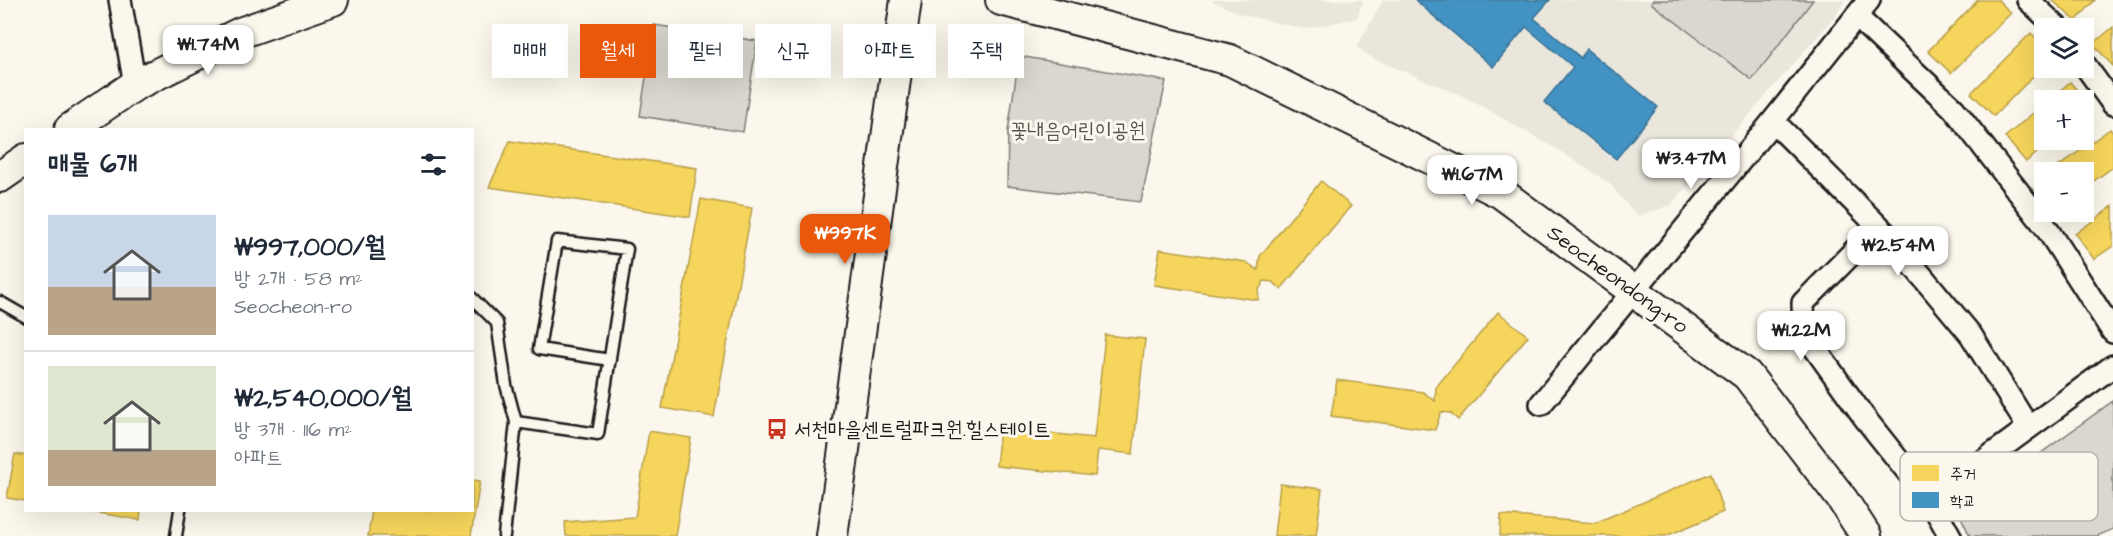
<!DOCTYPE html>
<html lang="ko">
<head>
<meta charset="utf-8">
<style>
	:root { --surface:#fff; --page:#f6f6f7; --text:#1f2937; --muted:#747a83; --line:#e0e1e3; --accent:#ea580c }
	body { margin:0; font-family:"Architects Daughter","Poor Story",sans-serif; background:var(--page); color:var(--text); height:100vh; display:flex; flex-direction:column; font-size:22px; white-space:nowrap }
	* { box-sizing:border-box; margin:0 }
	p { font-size:20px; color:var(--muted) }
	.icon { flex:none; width:33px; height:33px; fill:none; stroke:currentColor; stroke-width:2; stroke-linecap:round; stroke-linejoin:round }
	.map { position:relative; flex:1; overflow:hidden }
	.drawer { position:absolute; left:24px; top:128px; width:450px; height:384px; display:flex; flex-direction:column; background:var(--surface); border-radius:0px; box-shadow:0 6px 24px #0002 }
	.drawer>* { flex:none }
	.top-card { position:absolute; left:492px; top:24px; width:570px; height:54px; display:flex; gap:12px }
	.controls { position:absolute; left:2034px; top:18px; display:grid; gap:12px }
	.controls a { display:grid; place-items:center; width:60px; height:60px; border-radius:0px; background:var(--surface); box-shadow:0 6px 24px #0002; font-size:30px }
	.price { position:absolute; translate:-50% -51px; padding:0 14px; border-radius:12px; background:#fff; color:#222; font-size:20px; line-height:39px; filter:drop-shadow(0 2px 3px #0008) }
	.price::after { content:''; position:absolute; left:50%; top:36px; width:18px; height:14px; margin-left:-9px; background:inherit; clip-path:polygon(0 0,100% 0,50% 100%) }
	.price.on { background:var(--accent); color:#fff }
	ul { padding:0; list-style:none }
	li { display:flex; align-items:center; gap:18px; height:150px; padding:0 24px }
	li+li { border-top:2px solid var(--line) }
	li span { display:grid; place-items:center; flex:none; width:168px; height:120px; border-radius:0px; color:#555 }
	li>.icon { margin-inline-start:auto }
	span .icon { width:72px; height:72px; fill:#fffc; stroke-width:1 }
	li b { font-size:26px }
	h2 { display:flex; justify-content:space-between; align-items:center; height:72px; padding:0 24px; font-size:26px }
	.chip { padding:0 21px; border-radius:0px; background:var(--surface); box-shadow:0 6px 24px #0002; font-size:21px; line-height:54px }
	.chip.on { background:var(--accent); color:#fff }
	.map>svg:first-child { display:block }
	.built { fill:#eae6dc }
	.green { fill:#dad7ce; stroke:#7b7a75; stroke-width:1.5 }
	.homes { fill:#f6d55c; stroke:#b59e49; stroke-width:1.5 }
	.schools { fill:#4393c3; stroke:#376f91; stroke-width:1.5 }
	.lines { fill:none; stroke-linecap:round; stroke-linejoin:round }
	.lane-casing { stroke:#1c1c1c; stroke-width:15 }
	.street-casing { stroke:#1c1c1c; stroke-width:26 }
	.secondary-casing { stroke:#1c1c1c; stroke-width:34 }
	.lane { stroke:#fbf7ec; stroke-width:10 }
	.street { stroke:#fbf7ec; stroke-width:21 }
	.secondary { stroke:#fbf7ec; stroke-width:30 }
	.labels { text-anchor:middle; stroke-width:6; stroke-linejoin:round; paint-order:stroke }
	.park-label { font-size:21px; fill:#555451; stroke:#fbf7ec }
	.street-label { font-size:21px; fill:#1c1c1c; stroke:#fbf7ec }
	.poi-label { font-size:21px; fill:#1c1c1c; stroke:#fbf7ec; text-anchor:start }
	.key { fill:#fbf7ec; stroke:#b8b5ae; stroke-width:1.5 }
	.key-label { font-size:16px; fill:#1c1c1c }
</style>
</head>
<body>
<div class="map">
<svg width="2113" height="536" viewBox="0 0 2113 536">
	<rect width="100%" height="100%" fill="#fbf7ec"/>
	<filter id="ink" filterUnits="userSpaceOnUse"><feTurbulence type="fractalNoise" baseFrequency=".0167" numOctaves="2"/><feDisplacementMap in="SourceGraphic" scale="12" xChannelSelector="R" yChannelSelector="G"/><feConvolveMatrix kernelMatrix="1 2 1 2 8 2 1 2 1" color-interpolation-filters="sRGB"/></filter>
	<g filter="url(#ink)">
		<path class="built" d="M1210,0h153l-6,18 -52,11 -62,-14z
			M1383,0h462l-8,14 -166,191 -34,11 -28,-33 -54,-35 -92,-52 -89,-37 -17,-12z"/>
		<path class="green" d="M1653,0h160l-61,80 -101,-77z
			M654,25l103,16 -14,91 -103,-16z
			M1019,56l147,25 -25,121 -134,-16 1,-55z
			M2113,401v128l-16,7h-127l-9,-19 11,-14z"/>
		<path class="homes" d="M1978,0h20l13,13 -60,60 -23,-22z
			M2052,0h43l-19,21z
			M2113,27v39l-20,-22z
			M2031,33l13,13v19l-50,51 -23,-23z
			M2070,82l21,25 -7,6v-13h-35z
			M2044,104v36h8l-26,22 -21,-25z
			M2110,129l3,4v34l-29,21v-16h-33z
			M510,141l187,27 -7,49 -201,-30z
			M1321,181l30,25 -70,83 -8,-7 -9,-1 -5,9 -1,10 -104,-15 6,-36 86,13 12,8 2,-14z
			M701,199l51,9 -38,209 -52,-9z
			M2113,206v40l-19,13 -19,-25z
			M1498,312l30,24 -70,84 -8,-7 -9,-1 -6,18 -104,-14 6,-36 86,12 12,9 1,-14z
			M1105,335l40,4 -12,115 -35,-4 -3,26 -99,-10 4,-38 94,10z
			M649,431l42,7 -16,98h-109l-1,-14 70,-5z
			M15,454l11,2v45l-19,-3z
			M1711,473l12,39 -57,24h-166l1,-21 94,8z
			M472,480l8,1 -9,55h-103l4,-26h100z
			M1280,484l42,5 -6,47h-42z
			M80,510h61l-1,10z"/>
		<path class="schools" d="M1415,0h135l-16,18 47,40 5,-9 72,58 -42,52 -72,-57 29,-35 -47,-40 -33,40z"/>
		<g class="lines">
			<defs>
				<path id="lane" d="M472,298l25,25 9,62 10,37 -12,114
					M0,302l26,15
					M516,422l82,12 29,-185 -70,-8 -18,108 71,11
					M176,536l4,-26"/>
				<path id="street" d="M120,0l15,85
					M2028,0l30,28
					M1856,16l98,93 91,117 68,106
					M2084,64l29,40
					M1773,121l118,118 80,96 57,92
					M1879,226l-76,77 1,30 60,84 66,83 20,36
					M1541,404l232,-283 96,-121
					M1930,500l183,-134"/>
				<path id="secondary" d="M1001,0l229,60 271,133 246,182 95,124 24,37
					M70,129l65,-44 105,-52 93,-33
					M0,177l26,-18
					M832,536l74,-536"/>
			</defs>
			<use href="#lane" class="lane-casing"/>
			<use href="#street" class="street-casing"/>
			<use href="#secondary" class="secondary-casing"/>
			<use href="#lane" class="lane"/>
			<use href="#street" class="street"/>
			<use href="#secondary" class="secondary"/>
		</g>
	</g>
	<defs>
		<symbol id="bus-bare" viewBox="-9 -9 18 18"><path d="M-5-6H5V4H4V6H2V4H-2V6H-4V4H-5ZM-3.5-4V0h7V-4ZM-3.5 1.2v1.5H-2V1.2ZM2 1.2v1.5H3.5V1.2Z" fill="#c8321e" stroke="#fbf7ec" stroke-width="2.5" paint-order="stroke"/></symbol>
	</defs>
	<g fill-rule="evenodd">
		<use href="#bus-bare" x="762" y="414" width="30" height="30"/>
	</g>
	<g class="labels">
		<g class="park-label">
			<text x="1078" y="137">꽃내음어린이공원</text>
		</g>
		<g class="street-label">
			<text transform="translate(1618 279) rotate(36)" y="7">Seocheondong-ro</text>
		</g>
		<g class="poi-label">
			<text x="794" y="436">서천마을센트럴파크원.힐스테이트</text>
		</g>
	</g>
	<rect x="1900" y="452" width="198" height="69" rx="9" class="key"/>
	<rect x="1912" y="465" width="27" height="16" fill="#f6d55c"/>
	<rect x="1912" y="492" width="27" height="16" fill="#4393c3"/>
	<g class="key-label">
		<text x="1950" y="479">주거</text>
		<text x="1950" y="506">학교</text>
	</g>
</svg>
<div class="controls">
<a><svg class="icon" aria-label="layers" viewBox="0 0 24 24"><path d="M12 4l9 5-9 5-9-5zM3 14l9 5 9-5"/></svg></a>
<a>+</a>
<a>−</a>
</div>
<b class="price" style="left:208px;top:76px">₩1.74M</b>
<b class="price" style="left:1691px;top:190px">₩3.47M</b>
<b class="price" style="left:1472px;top:206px">₩1.67M</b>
<b class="price on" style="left:845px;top:265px">₩997K</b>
<b class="price" style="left:1898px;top:277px">₩2.54M</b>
<b class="price" style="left:1801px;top:362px">₩1.22M</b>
<div class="top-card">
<a class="chip">매매</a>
<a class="chip on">월세</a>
<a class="chip">필터</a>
<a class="chip">신규</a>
<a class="chip">아파트</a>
<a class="chip">주택</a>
</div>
<section class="drawer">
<h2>매물 6개<svg class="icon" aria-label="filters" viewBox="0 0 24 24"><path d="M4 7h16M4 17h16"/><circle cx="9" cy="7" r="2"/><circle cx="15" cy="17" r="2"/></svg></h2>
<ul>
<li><span style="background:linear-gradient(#c9d6e8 60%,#b9a48a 0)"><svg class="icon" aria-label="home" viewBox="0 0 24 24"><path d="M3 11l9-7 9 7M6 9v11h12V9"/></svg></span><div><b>₩997,000/월</b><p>방 2개 · 58 m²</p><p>Seocheon-ro</p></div></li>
<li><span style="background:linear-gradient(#dfe7d0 70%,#b9a48a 0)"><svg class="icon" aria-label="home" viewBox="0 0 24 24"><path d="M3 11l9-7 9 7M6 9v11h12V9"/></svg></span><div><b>₩2,540,000/월</b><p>방 3개 · 116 m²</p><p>아파트</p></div></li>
</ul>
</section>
</div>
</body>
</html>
